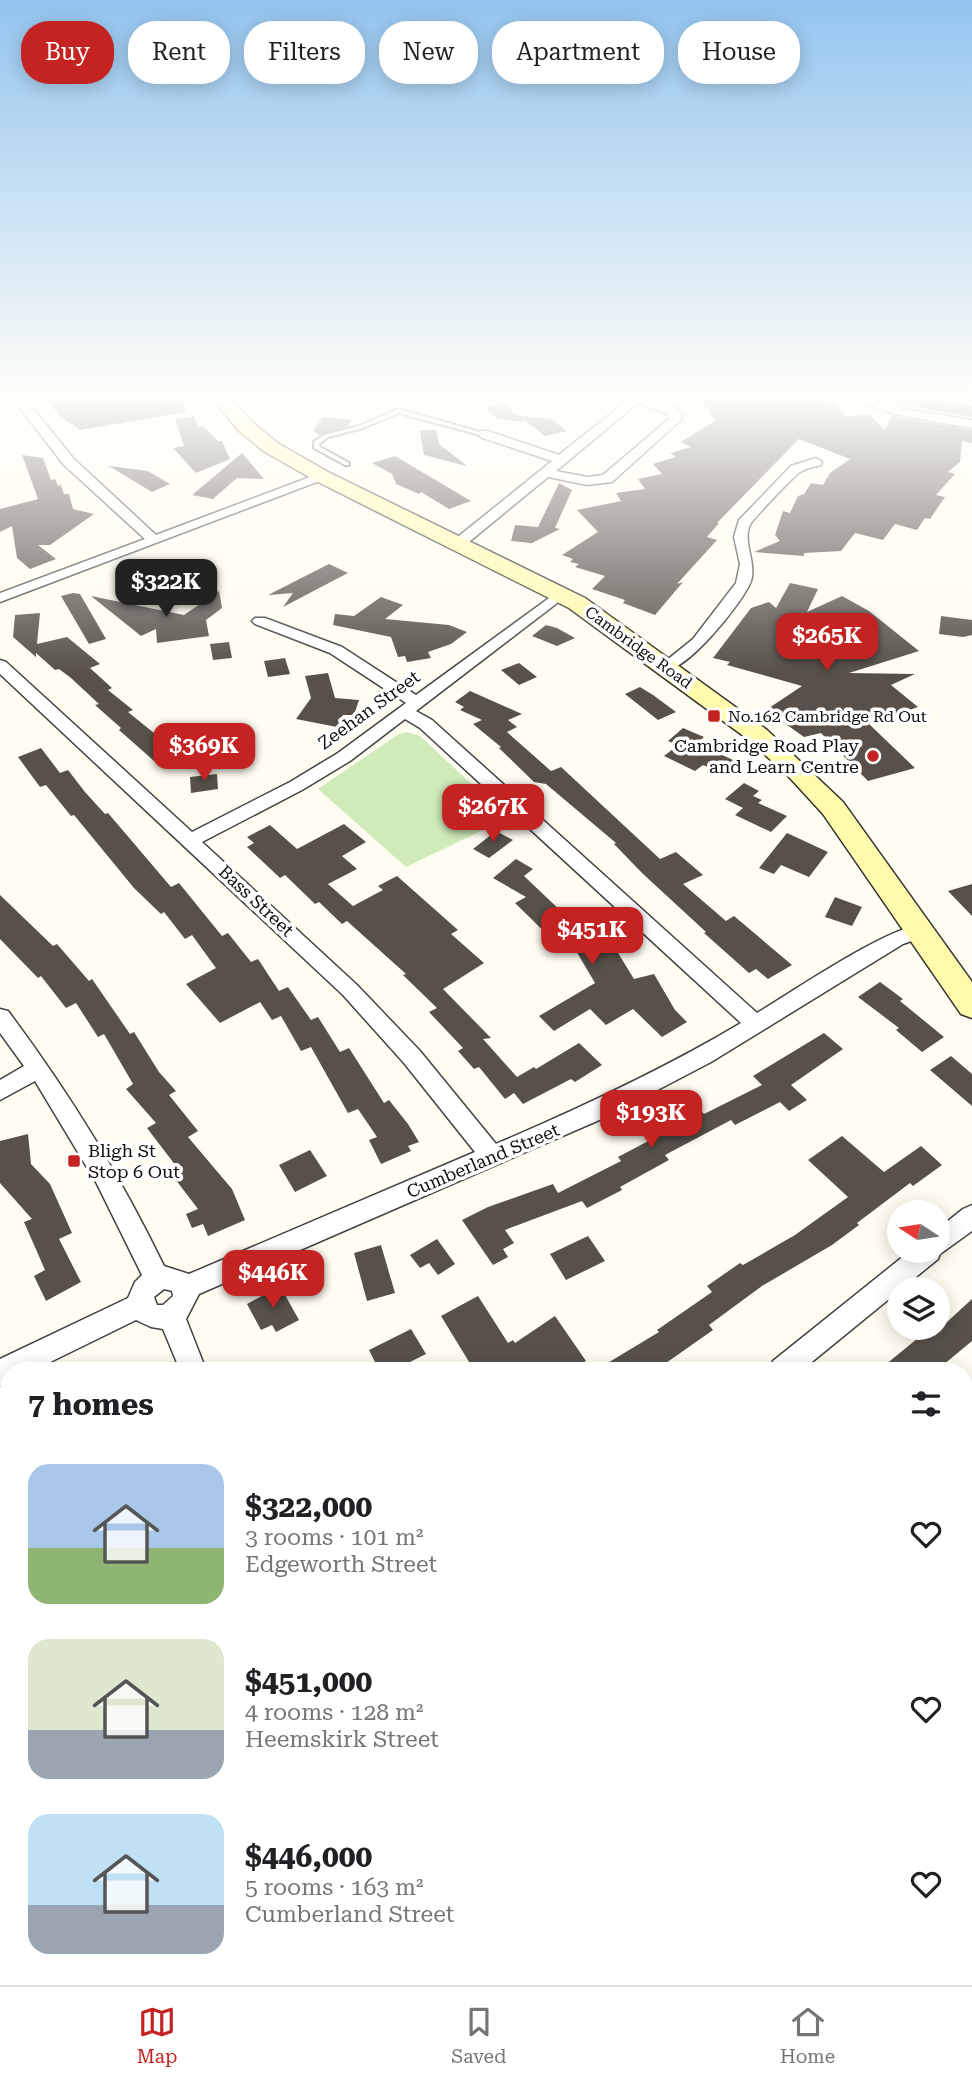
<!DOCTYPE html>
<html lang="en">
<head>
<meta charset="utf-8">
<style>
	:root { --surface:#fff; --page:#f6f6f6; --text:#202124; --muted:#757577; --line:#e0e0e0; --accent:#c42322 }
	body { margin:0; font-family:"Roboto Serif",serif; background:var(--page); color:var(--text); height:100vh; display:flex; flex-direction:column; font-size:26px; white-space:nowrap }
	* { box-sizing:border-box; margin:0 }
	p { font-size:23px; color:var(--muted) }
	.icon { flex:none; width:38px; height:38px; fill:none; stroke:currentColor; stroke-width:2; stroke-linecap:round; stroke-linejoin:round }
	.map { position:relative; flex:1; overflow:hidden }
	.drawer { position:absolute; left:0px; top:1362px; width:973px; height:625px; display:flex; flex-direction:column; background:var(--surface); border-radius:28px 28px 0 0; box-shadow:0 4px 18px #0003 }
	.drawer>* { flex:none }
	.hud { position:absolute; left:21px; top:21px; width:931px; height:63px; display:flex; gap:14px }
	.needle { width:46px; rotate:282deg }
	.buttons { position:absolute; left:887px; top:1200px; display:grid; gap:14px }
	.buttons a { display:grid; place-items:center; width:63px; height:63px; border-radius:50%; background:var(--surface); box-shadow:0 4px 18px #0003; font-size:35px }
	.price { position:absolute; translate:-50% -60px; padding:0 16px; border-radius:14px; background:var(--accent); color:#fff; font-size:23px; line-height:46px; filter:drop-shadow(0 2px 4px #0008) }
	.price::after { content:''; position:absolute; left:50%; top:42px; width:21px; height:16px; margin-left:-10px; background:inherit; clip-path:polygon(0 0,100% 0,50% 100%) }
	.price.active { background:#222; color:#fff }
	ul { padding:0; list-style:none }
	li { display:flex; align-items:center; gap:21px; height:175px; padding:0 28px }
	li span { display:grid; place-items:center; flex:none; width:196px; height:140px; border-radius:21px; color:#555 }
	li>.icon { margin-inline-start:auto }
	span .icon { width:84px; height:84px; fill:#fffc; stroke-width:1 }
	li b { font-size:30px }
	h2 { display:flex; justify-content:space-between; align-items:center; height:84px; padding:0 28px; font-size:30px }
	.pill { padding:0 24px; border-radius:28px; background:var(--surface); box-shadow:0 4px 18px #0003; font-size:24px; line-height:63px }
	.pill.active { background:var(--accent); color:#fff }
	.tabs { display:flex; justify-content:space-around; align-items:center; height:98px; border-top:2px solid var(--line); background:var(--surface); font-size:19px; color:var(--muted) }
	.tabs a { display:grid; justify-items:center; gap:4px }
	.tabs .active { color:var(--accent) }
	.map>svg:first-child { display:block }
	.green { fill:#d0ebb9 }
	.building { fill:#58514b }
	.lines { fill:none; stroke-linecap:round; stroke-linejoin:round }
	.lane-casing { stroke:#424242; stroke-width:4 }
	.street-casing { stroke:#424242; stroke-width:3 }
	.secondary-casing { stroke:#313131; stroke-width:3 }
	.lane { fill:#fff; fill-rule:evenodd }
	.street { fill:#fff; fill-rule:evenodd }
	.secondary { fill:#fffaac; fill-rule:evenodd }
	.poi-dot { fill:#c42322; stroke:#fff; stroke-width:2.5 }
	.labels { text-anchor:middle; stroke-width:7; stroke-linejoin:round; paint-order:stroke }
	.far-street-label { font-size:16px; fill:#0f0f0f; stroke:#fff }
	.far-poi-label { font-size:16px; fill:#0f0f0f; stroke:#fff; text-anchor:start }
	.street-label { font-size:18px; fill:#0f0f0f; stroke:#fff }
	.poi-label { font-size:18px; fill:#0f0f0f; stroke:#fff; text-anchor:end }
</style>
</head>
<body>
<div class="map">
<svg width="972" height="1985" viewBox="0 0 972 1985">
	<rect width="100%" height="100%" fill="#fffdf1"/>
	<path class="green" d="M407,732l13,4 88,82 -102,49 -88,-78 81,-55z"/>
	<path class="building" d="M42,395h138l7,17 -107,18 -20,-14z
		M698,395h98l39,8 10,13 24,-1 16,15 7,-14 80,14v13l-10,-2 -2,21 -12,10 7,2 -19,21 9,2 -15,22 -5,-1 -8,12 -22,-6 -12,16 -28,-7 -14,18 -37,2v3l-50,-4 26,-11 -5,-6 8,-24 7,2 8,-17 6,-2 7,-11 12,2 7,-12 20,-14 -51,-20 -82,84h2l-12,14 10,3 -40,44 6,-2 -28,33 -32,-12 2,-3 -33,-11 13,-13 -30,-9 4,-3 -9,-2 3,-3 -11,-4 36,-23 -21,-22 44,-9 -5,-8 29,-4 -7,-10 24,-5 -9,-10 23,-7 -6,-4 21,-6 -10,-5 34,-21z
		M902,395l70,10v12l-75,-13z
		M503,403l14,12 34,4 16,12 -22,5 -25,-19 5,5 -28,-3 -13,-12z
		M194,416l4,11 5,-1 15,15h4l8,18 -34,14 -23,-25 11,-2 -9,-27z
		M323,417l29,3 -4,6 -28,9 -7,-4z
		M420,430h16l3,14 28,22 -43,-11z
		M242,453l22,26 -27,-1 -24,21 -21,-4z
		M22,455l21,3 8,22 4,-1 3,7 3,-1 3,9h5l4,15 21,5 -44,31h-12l18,14 -26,10 -13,-11 -5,-32 -12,6v-23l38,-10z
		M395,456l76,45 -22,8 -28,-17 -2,2 -23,-10 -4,-10 -20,-11z
		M109,466l39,5 22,13 -18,8z
		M559,483l13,7 -17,38 5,1 -30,15 1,-1 -20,-2 4,-16 23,2z
		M329,564l19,9 -65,34 10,-14 -25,2z
		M790,583l28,6 -11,23 35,-16 27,15 50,40 -70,22 66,1 -24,11 27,22 -49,17 46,44 -47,13 -47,-48 -17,4 -38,-27 36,-24 -75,-21 3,-3 -17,-4 38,-50 18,-6 7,6z
		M219,591l3,17 -16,12 3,16 -52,7 -1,-14 -15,7 -50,-40 93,19z
		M73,593l7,1 26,45 -17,5 -28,-48z
		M381,597l22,8 -18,14 64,6 18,7 -16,12 -23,8 3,6 -24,4 -2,-6 -7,1 -7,-20 -58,-12 2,-11 19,2z
		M40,613l-3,31 30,-7 33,27 -10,4 22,20 -4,2 25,20 -5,2 47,38 -3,2 8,8 -18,8 -43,-38 2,-2 -26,-23 4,-1 -28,-26 -12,-9 -4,1 -19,-17v4l-23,-20 2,-22z
		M941,616l31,4v15l-9,2 -24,-3z
		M546,625l11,3 18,10 -18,8 -25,-10z
		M229,642l3,16 -19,2 -3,-16z
		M285,658l5,16 -22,3 -4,-16z
		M519,663l18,14 -18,8 -18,-15z
		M328,673l7,25 24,2 -5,15h-11l-6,12 -41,-8 15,-21 -6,-22z
		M640,687l13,8 23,17 -18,8 -33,-26z
		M470,691l52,23 -14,6 9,7 -10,5 44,39 10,-4 99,92 16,-7 27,23 -20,9 43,37 8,-5 58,49 -24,14 -12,-10 -7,4 -45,-40 2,-1 -64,-59 -28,-29 2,-1 -70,-59 -12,-2 -35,-34 2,-1 -28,-23 9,-4 -22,-10 4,-3 -9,-5z
		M683,728l21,9 -7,6 36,17 -14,12 -16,-7 -8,6 -31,-15 14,-11 -10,-4z
		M41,748l19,25 8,-3 17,22 20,22 3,-1 63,74 8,-4 43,53 6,-3 23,29 7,-3 21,32 9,-4 23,33 7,-3 22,35 9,-4 35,55 5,-3 19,24 11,18 -11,4 3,5 -30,13 -12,-24 8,-3 -19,-28 -10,4 -37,-66 -10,4 -20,-35 -9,4 -12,-18 -40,21 -34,-39 30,-16 -24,-33 -7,4 -21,-27 -3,2 -27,-26 -60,-73 -3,1 -25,-31 -6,2 -22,-30z
		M217,774l1,15 -27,4 -1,-16z
		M744,783l15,8 -6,5 9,4 -4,3 29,13 -16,16 -36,-17 8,-7 -18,-9z
		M344,824l22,18 -24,14 15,13 -29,15 25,22 30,-16 -5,-4 19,-10 61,54 -7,4 33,29 -41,26 48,49 -8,1 34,38 17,-10 2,2 43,-26 23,22 -27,17 -4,-3 -48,25 -9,-11 -9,6 -26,-32 -5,2 -16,-18 5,-3 -34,-36 8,-4 -34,-33 3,-1 -59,-53 -5,3 -23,-22 -4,2 -30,-29 -5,3 -33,-31 7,-4 -7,-6 23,-12 27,24z
		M496,831l17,9 -24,18 -16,-9z
		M787,833l41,19 -19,25 -28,-12 -7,9 -15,-6z
		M516,859l17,10 -9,7 79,75 12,-3 19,31 20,-5 21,36 12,12 -25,15 -29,-28 -27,16 -16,-16 -36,22 -15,-15 56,-33 -23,-39 -10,5 -47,-46 11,-6 -33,-19z
		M972,884v32l-24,-25z
		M0,895l53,51 4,-2 32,37 3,-2 38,55 4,-2 25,40 17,19 -7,4 29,36 -10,6 44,52 13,31 -37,16 -5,-12 -11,4 -6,-14 12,-5 -29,-38 7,-5 -29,-38 9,-5 -30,-34 7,-5 -29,-50 -6,3 -22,-34 -10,5 -25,-32 -3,2 -38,-39z
		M835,897l27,10 -10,19 -27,-9z
		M880,982l23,17 -3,2 44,36 -22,15 -26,-22 3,-2 -41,-31z
		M824,1033l19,16 -52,36 16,15 -18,11 -9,-9 -45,23 -4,-5 -66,35 4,5 -49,27 2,3 -35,18 -5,-7 -77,29 9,13 -11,6 5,8 -15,8 -31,-45 26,-13 65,-23 5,9 63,-32 -3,-4 53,-28 -3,-4 31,-16 5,5 58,-29 -9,-9z
		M951,1056l21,18v32l-42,-36z
		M28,1134l3,30 19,20 22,49 -13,6 22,43 -35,19 -12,-25 11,-6 -21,-48 8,-3 -32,-36v-42z
		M842,1136l42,36 37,-26 21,19 -29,21 -3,-3 -53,40 2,2 -27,20 -70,41 -53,39 4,5 -47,33 5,7h-75l63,-38 -2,-2 55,-38 -5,-6 33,-23 3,2 52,-30 53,-38 -40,-37z
		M310,1150l17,26 -32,16 -16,-27z
		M588,1236l17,25 -39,19 -16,-26z
		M437,1239l18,25 -17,11 -9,-12 -9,5 -10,-13z
		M381,1245l14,48 -28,8 -13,-48z
		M280,1286l19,34 -23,12 -4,-7 -11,5 -14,-26z
		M478,1296l30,47 5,-3 2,3 40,-27 31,45 -17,9h-95l-33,-54z
		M972,1299v42l-35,29h-58l50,-41 5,5z
		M411,1329l15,25 -32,16h-15l-10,-20z"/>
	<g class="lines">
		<defs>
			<path id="lane" d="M399,409l88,25 -3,2 -85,-23 -36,15 -35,9 -9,7 1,3 29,16v2h-4l-31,-17v-6l10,-7 35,-9z"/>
			<path id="street" d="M10,395h12l52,64 82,76 162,-61h10l2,3 -330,125v-9l145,-54 -81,-74z
				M634,395h13l-2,3 26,7 11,9 -1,6 -69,62 -25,3 -39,-8 -84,69h-10v-6l98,-79 -72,-24v-6h8l71,24zM638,403l32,12 -1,4 -66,56 -16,2 -31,-6z
				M842,395h18l40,13 72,12v8l-78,-14z
				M816,458l6,4 -1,3c-7,2 -15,3 -21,7 -8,6 -43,43 -49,51 -10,17 6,39 0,58 -7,20 -67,95 -89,89l-2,-3 2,-3 31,-25 43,-56 4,-19 -6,-27 5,-17 52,-54z
				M560,590l7,4 -2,3 -149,114 16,9 325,293c29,-17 143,-95 168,-87l3,5 -3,5 -22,8 -192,118 -107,56 -405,176 -13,25 20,51h-26l-17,-41 -12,-2 -15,-7 -102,50h-25v12l-9,4v-27l128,-61 7,-16 7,-7 -45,-91 -62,-103 -35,19v-20l24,-14 -24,-33v-24l8,2c60,80 112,164 156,255l25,8 286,-122 -71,-89 -61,-68 -343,-321v-14l6,2 186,170 98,-50 48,-29 68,-50 -76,-50 -75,-29 -3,-3 3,-3h10l77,29 74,48zM405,719l15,9 321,295c-79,47 -161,85 -245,121l-76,-93 -63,-66 -155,-143 100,-52 48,-29zM164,1289l8,2 1,5 -10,9h-6l-3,-8z
				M972,1205v26l-32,23 -2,5 -136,111h-33l4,-9 137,-110h28v-22l25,-20z
				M326,1978h36l2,7h-36z"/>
			<path id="secondary" d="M209,395h19l24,27 27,22 51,29 255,125 182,132 76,72 129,180v36l-11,-4 -138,-200 -33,-36 -41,-38 -180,-132 -253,-127 -51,-29 -27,-22z"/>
		</defs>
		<use href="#lane" class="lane-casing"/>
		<use href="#street" class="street-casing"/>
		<use href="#secondary" class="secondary-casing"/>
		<use href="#lane" class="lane"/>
		<use href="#street" class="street"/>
		<use href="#secondary" class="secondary"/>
	</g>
	<linearGradient id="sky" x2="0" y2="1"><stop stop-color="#93c4ee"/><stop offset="0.59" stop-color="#fffef9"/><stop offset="1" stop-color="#fffef9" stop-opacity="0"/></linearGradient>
	<rect width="972" height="673" fill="url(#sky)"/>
	<g class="poi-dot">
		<rect x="707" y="709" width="14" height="14" rx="3.5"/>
		<circle cx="873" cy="756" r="7"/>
		<rect x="67" y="1154" width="14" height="14" rx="3.5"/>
	</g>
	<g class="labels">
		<g class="far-street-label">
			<text transform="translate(639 647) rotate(36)" y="6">Cambridge Road</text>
		</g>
		<g class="far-poi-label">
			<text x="728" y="722">No.162 Cambridge Rd Out</text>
		</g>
		<g class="street-label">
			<text transform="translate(369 710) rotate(-36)" y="6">Zeehan Street</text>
			<text transform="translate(256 901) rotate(43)" y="6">Bass Street</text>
			<text transform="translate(483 1161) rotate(-23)" y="6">Cumberland Street</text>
		</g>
		<g class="poi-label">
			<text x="859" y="752">Cambridge Road Play<tspan x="859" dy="21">and Learn Centre</tspan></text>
			<text x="88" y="1157" text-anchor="start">Bligh St<tspan x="88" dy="21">Stop 6 Out</tspan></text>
		</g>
	</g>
</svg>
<div class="buttons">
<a><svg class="needle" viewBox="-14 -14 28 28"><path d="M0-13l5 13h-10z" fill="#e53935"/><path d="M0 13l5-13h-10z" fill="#757577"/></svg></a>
<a><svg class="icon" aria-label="layers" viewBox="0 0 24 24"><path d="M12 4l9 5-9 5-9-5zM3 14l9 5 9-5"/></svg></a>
</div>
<b class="price active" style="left:166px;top:619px">$322K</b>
<b class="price" style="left:827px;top:673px">$265K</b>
<b class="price" style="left:204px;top:783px">$369K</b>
<b class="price" style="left:493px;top:844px">$267K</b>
<b class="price" style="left:592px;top:967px">$451K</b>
<b class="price" style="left:651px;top:1150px">$193K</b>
<b class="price" style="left:273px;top:1310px">$446K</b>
<div class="hud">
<a class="pill active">Buy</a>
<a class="pill">Rent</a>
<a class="pill">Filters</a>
<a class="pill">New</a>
<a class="pill">Apartment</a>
<a class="pill">House</a>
</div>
<section class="drawer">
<h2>7 homes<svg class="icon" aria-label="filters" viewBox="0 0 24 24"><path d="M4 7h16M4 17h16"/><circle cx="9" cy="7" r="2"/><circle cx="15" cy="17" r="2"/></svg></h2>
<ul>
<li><span style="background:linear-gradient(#a9c7e8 60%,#8fb573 0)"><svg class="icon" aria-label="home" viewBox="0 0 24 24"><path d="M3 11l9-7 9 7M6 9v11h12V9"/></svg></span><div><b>$322,000</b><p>3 rooms · 101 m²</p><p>Edgeworth Street</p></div><svg class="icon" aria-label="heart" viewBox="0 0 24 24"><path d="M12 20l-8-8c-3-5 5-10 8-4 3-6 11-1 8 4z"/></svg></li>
<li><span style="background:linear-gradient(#dfe7d0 65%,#9aa5b1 0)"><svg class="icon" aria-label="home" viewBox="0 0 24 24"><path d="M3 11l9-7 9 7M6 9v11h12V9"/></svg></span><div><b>$451,000</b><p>4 rooms · 128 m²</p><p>Heemskirk Street</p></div><svg class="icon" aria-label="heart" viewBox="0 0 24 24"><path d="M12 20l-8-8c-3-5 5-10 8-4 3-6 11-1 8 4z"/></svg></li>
<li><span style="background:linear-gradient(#bfe0f5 65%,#9aa5b1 0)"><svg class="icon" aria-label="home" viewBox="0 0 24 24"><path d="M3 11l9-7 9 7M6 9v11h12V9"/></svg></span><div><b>$446,000</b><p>5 rooms · 163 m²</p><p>Cumberland Street</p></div><svg class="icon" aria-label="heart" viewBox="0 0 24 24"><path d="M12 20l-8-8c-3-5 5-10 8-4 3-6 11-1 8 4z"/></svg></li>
</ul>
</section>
</div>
<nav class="tabs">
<a class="active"><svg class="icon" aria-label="map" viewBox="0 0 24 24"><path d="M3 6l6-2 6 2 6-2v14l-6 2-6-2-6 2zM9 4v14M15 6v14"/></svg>Map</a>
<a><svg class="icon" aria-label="saved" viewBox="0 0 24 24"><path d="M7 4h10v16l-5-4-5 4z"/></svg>Saved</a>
<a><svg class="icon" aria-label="home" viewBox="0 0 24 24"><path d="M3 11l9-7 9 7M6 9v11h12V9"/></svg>Home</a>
</nav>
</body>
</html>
